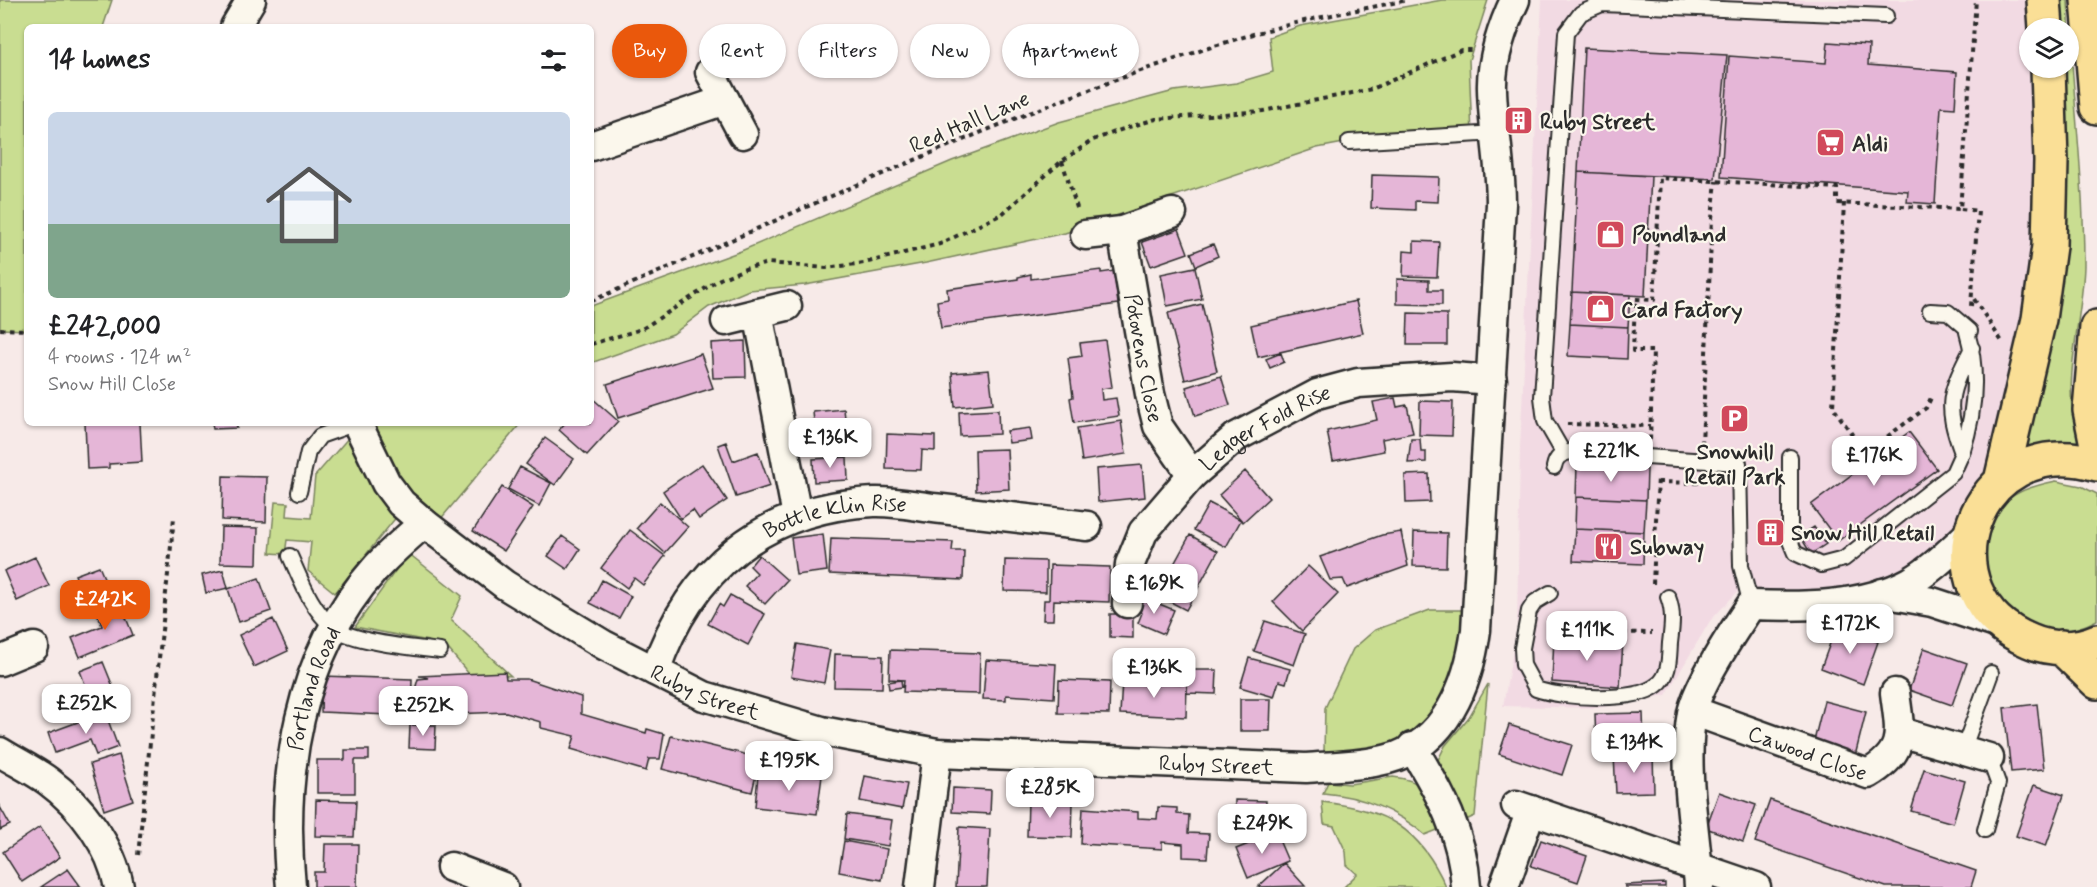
<!DOCTYPE html>
<html lang="en">
<head>
<meta charset="utf-8">
<style>
	:root { --surface:#fff; --page:#f6f6f6; --text:#202124; --muted:#757577; --line:#e0e0e0; --accent:#ea580c }
	body { margin:0; font-family:Mynerve,sans-serif; background:var(--page); color:var(--text); height:100vh; display:flex; flex-direction:column; font-size:22px; white-space:nowrap }
	* { box-sizing:border-box; margin:0 }
	p { font-size:20px; color:var(--muted) }
	.icon { flex:none; width:33px; height:33px; fill:none; stroke:currentColor; stroke-width:2; stroke-linecap:round; stroke-linejoin:round }
	.map { position:relative; flex:1; overflow:hidden }
	.drawer { position:absolute; left:24px; top:24px; width:570px; height:402px; display:flex; flex-direction:column; background:var(--surface); border-radius:9px; box-shadow:0 2px 4px #0004 }
	.drawer>* { flex:none }
	.top-card { position:absolute; left:612px; top:24px; width:570px; height:54px; display:flex; gap:12px }
	.controls { position:absolute; left:2019px; top:18px; display:grid; gap:12px }
	.controls a { display:grid; place-items:center; width:60px; height:60px; border-radius:50%; background:var(--surface); box-shadow:0 2px 4px #0004; font-size:30px }
	.price { position:absolute; translate:-50% -51px; padding:0 14px; border-radius:12px; background:#fff; color:#222; font-size:20px; line-height:39px; filter:drop-shadow(0 2px 3px #0008) }
	.price::after { content:''; position:absolute; left:50%; top:36px; width:18px; height:14px; margin-left:-9px; background:inherit; clip-path:polygon(0 0,100% 0,50% 100%) }
	.price.selected { background:var(--accent); color:#fff }
	ul { padding:0; list-style:none }
	li { display:grid; align-content:center; gap:12px; height:318px; padding:0 24px }
	li+li { border-top:2px solid var(--line) }
	li span { display:grid; place-items:center; height:186px; border-radius:9px; color:#555 }
	li>.icon { margin-inline-start:auto }
	span .icon { width:108px; height:108px; fill:#fffc; stroke-width:1 }
	li b { font-size:26px }
	h2 { display:flex; justify-content:space-between; align-items:center; height:72px; padding:0 24px; font-size:26px }
	.tag { padding:0 21px; border-radius:27px; background:var(--surface); box-shadow:0 2px 4px #0004; font-size:21px; line-height:54px }
	.tag.selected { background:var(--accent); color:#fff }
	.map>svg:first-child { display:block }
	.built { fill:#f2dae3 }
	.green { fill:#c9dd91; stroke:#7a845e; stroke-width:1.5 }
	.building { fill:#e5b6d7; stroke:#2b2b2b; stroke-width:1.5 }
	.lines { fill:none; stroke-linecap:round; stroke-linejoin:round }
	.lane-casing { stroke:#2b2b2b; stroke-width:18 }
	.street-casing { stroke:#2b2b2b; stroke-width:33 }
	.highway-casing { stroke:#2b2b2b; stroke-width:38 }
	.path { stroke:#2b2b2b; stroke-width:4; stroke-dasharray:4.5 4.5; stroke-linecap:butt }
	.lane { stroke:#fbf7ec; stroke-width:14 }
	.street { stroke:#fbf7ec; stroke-width:28 }
	.highway { stroke:#fadf96; stroke-width:33 }
	.labels { text-anchor:middle; stroke-width:4.5; stroke-linejoin:round; paint-order:stroke }
	.street-label { font-size:22px; fill:#2b2b2b; stroke:#fbf7ec }
	.poi-label { font-size:22px; font-weight:bold; fill:#2b2b2b; stroke:#fbf7ec; text-anchor:start }
</style>
</head>
<body>
<div class="map">
<svg width="2097" height="887" viewBox="0 0 2097 887">
	<rect width="100%" height="100%" fill="#f7eae8"/>
	<filter id="ink" filterUnits="userSpaceOnUse"><feTurbulence type="fractalNoise" baseFrequency=".0167" numOctaves="2"/><feDisplacementMap in="SourceGraphic" scale="12" xChannelSelector="R" yChannelSelector="G"/><feConvolveMatrix kernelMatrix="1 2 1 2 8 2 1 2 1" color-interpolation-filters="sRGB"/></filter>
	<g filter="url(#ink)">
		<path class="built" d="M1542,0h502l-14,28v40h18l1,178 -78,286 -86,47 -84,16 -60,-7 -31,33 -44,74 -69,13 -94,-2 14,-78 3,-180z"/>
		<path class="green" d="M0,0h112l-9,27h-76v303l-27,-1z
			M1442,0h46l-19,60 3,75 -123,7 -32,6 -252,85 -139,30 -121,22 -56,5 -40,17 -36,27 -82,29v-57l150,-55 211,-90 107,-39 115,-31 62,-8 37,-11 -4,-35 31,-11z
			M2053,0h15c4,88 16,177 16,265 -1,56 -27,129 -2,182l-58,4 33,-383h11v-40h-12z
			M370,423h151l-82,98c-37,-30 -49,-56 -69,-98z
			M350,436l48,79 -63,78 -27,-22 3,-29 -24,-2 -2,14 -15,-1 5,-51 13,1 -1,13 24,2 4,-42z
			M2056,481l25,5 16,8v126c-27,15 -64,17 -88,-5 -12,-10 -19,-32 -27,-45 10,-57 11,-76 74,-89z
			M408,553l54,43 -11,24 60,56 -42,-2 -25,-30 -89,-17z
			M1430,610h33l-5,53 -13,37 -36,38 -45,15 -40,-2 1,-43 28,-59 22,-19z
			M1488,684l-13,132 -9,4 -28,-60 7,-14 24,-29z
			M1393,777c35,3 38,22 52,50l-20,8c-29,-25 -64,-39 -102,-42l5,-11 22,2z
			M1322,802c64,7 98,26 124,85h-102l13,-13 -10,-9 -1,-13 -12,-26 -10,-2z"/>
		<path class="building" d="M1828,42l41,3 -1,20 89,7 -2,36 -14,-1 -6,97 -28,-2 1,-11 -187,-14 8,-121 97,7z
			M1584,48l143,7 -12,124 -137,-7z
			M1511,114h15v14l-14,1z
			M1578,172l73,4 -6,120 -73,-4z
			M1372,175l67,2 -1,25 -23,-1v9l-44,-2z
			M1179,229l9,24 -37,13 -9,-24z
			M1414,241l25,1 -2,35 -34,-1 1,-25 10,1z
			M1213,244l5,12 -22,10 -5,-13z
			M1195,267l7,32 -35,7 -6,-32z
			M1101,270v3l13,-2 4,33 -177,24 -4,-27 11,-2 -1,-10 71,-10v-2l13,-3v5z
			M1397,279l32,1v10h13v15l-45,-1z
			M1572,292l58,3 -2,32 -58,-3z
			M1356,301l7,32 -105,24 -7,-32z
			M1202,304l15,67 -32,9 -17,-67z
			M1408,313l39,1v31h-40z
			M1570,324l58,3 -1,32 -59,-3z
			M1105,340l7,47 -11,2 1,11 14,-2 3,18 -45,7 -4,-25 3,-1 -5,-39 14,-2 -2,-13z
			M745,341l1,36 -33,1 -2,-35z
			M1281,353l3,9 -14,6 -4,-9z
			M701,354l12,34 -95,30 -11,-34z
			M989,370l4,33 -38,4 -3,-34z
			M1221,376l9,29 -35,11 -9,-29z
			M591,397l27,24 -31,34 -28,-25 6,-7h26z
			M1395,398l2,9 10,-2 6,28 -31,6 2,12 -51,10 -6,-30 50,-11 -4,-18z
			M1420,401l33,1 -1,34 -33,-1z
			M844,409l4,38 -31,3 -4,-38z
			M998,410l1,24 -39,2 -1,-24z
			M1121,421l5,33 -44,7 -5,-33z
			M85,423h55l2,39 -33,2v4l-22,1z
			M212,423h24l1,5 -24,1z
			M1030,428l2,12 -23,3 -2,-12z
			M1909,432l28,37 -99,72 -27,-36z
			M887,434l48,2v15l-13,-1 -1,20 -35,-1z
			M545,438l29,21 -19,26 -29,-21z
			M1411,439h9l1,13h5v10l-18,1z
			M726,442l7,19 25,-9 12,34 -34,11 -18,-52z
			M1007,449l2,40 -33,2 -1,-41z
			M847,457l1,23 -34,2 -1,-23z
			M702,464l25,36 -28,19 -6,-9 -12,9 -18,-28z
			M1142,465l3,32 -47,5 -2,-33z
			M1577,465l70,4 -1,31 -70,-3z
			M520,467l31,16 -12,23 -31,-17z
			M1245,471l24,27 -26,24 -24,-27z
			M1429,474l1,28 -24,1 -1,-28z
			M223,476l44,1 -1,45 -44,-2z
			M502,487l31,20 -29,44 -31,-20z
			M1576,497l70,3 -2,32 -69,-3z
			M660,502l28,25 -23,26 -28,-25z
			M1209,503l32,17 -15,27 -32,-17z
			M1762,524h17l-1,17 -16,-1z
			M221,527l37,1 -1,36 -37,-1z
			M1814,527l12,17 -15,10 -11,-18z
			M1575,529l69,3 -1,32 -70,-3z
			M630,530l35,26 -22,29 -9,-7 -7,10 -26,-20z
			M1401,532l7,34 -61,22 -4,-9 -13,1 -10,-23 62,-22z
			M1414,532l33,1 -1,34 -33,-1z
			M823,534l4,37 -31,4 -5,-37z
			M1190,535l28,16 -32,59 -29,-15z
			M562,536l18,13 -13,20 -19,-13z
			M831,538l122,4 -1,9h12l-1,29 -134,-6z
			M759,555l28,25 -22,24 -20,-18 12,-13 -7,-7z
			M35,557l14,29 -32,15 -13,-30z
			M1005,560l41,1v31l-42,-1z
			M1050,565l60,2 -1,35 -55,-2 -1,20h-10l1,-20h5z
			M99,566l14,33 -24,11 -14,-35z
			M1308,566l30,28 -36,37 -29,-29z
			M223,570l5,18 -22,5 -4,-18z
			M259,578l12,33 -32,11 -11,-33z
			M602,580l29,16 -12,22 -29,-15z
			M730,595l35,19 -17,31 -40,-21 11,-20 4,3z
			M1140,596l34,14 -10,24 -26,-11 4,-10 -7,-3z
			M120,603l13,32 -53,22 -8,-19 30,-12 -5,-13z
			M1110,614h23v24l-23,-1z
			M273,619l15,32 -34,16 -15,-32z
			M1265,621l40,13 -11,31 -40,-14z
			M1836,627l42,15 -15,42 -42,-16z
			M1554,637l69,5 -3,45 -68,-5z
			M797,644l33,6 -6,33 -33,-6z
			M1924,648l43,15 -15,42 -43,-15z
			M890,650l90,3 -1,41 -76,-2 1,-12 -15,-1z
			M835,654l48,2 -1,32 -48,-1z
			M1249,658l41,11 -4,14 -7,-2 -5,16 -34,-10z
			M986,660l70,4 -2,34 -48,-3v5l-23,-1z
			M103,662l13,32 -53,22 -8,-19 30,-13 -5,-13z
			M1188,670h29l-1,24 -29,-1z
			M505,672l1,7h21l54,18v17l65,19 1,-4 17,5 -4,25h-11l-3,12 -75,-22 4,-13 -34,-8v-6l-35,-10 -83,3 -8,-2 -1,-20 4,-14 10,-1 -9,-2z
			M322,676l90,3 -1,37 -90,-4z
			M901,680l1,7 -13,2 -1,-7z
			M1059,680l51,2 -1,32 -51,-1z
			M1122,681l65,3 -1,33 -66,-3z
			M1240,699h31l-1,32h-30z
			M1824,701l42,11 -11,44 -42,-11z
			M2037,704l7,65 -33,3 -7,-64z
			M105,712l13,35 -22,8 -6,-15 -35,13 -7,-20z
			M1643,713l1,30 -48,2 -1,-31z
			M410,725h26l-1,24 -26,-1z
			M1509,725l63,20 -10,30 -63,-21z
			M671,736l89,22 -8,34 -90,-23z
			M345,750h24v10h-14v33h-38v-33h28z
			M1653,754l1,38 -38,1 -2,-37z
			M119,755l14,45 -29,10 -14,-46z
			M1924,769l41,12 -12,42 -42,-12z
			M775,771l47,5 -5,38 -62,-7 3,-32 16,2z
			M865,776l42,8 -5,25 -42,-8z
			M2034,785l30,10 -18,51 -30,-10z
			M953,788l38,2 -1,24 -38,-2z
			M1719,792l37,13 -13,37 -37,-14z
			M316,800l40,1 -2,36 -39,-1z
			M1028,800l45,2 -1,35 -45,-1z
			M1235,800l31,1 -1,33 -31,-1z
			M1770,800l206,71 -5,16h-85l-131,-45z
			M0,807l10,18 -10,5z
			M1158,807l19,1v6l12,1 -1,18 21,1 -2,24 -24,-1v-13l-21,-2v7l-81,-5 2,-36 55,4v6l19,1z
			M847,814l45,6 -4,26 -44,-7z
			M40,827l20,30 -38,25 -19,-30z
			M959,827l31,2 -3,58h-31z
			M1276,833l12,28 -40,17 -12,-29z
			M1541,840l46,16 -9,26 -47,-16z
			M844,841l43,8 -5,31 -43,-8z
			M325,844h33l-1,43h-43v-15h10z
			M1284,863l21,23 -47,1z
			M68,869l13,18h-40z
			M1665,883v4h-40v-2z"/>
		<g class="lines">
			<defs>
				<path id="lane" d="M1349,142l148,-9
					M1930,311l18,1 22,19 -3,1c12,41 8,81 -5,121
					M1564,454l-19,-33 -3,-24 24,-364 15,-20 21,-9 284,12
					M1790,457v84l5,12 26,12 23,-6 109,-86 9,-20c-18,-49 -13,-60 10,-105
					M1554,467c2,-10 6,-12 15,-15l170,11 2,103 10,39
					M299,492l9,-40 12,-16 37,-13
					M290,556c11,24 21,53 43,71 18,15 82,21 107,24
					M1550,593l-15,9 -6,9 -7,37 1,17 13,24c25,9 99,14 121,-4 13,-9 12,-28 13,-42 2,-16 4,-31 -2,-46
					M1963,750l28,-77
					M1985,830l13,-47 -9,-25"/>
				<g id="street">
					<path d="M235,27l16,-27"/>
					<path d="M710,72l33,62"/>
					<path d="M591,146l134,-46"/>
					<path id="s1" d="M1122,231l28,163 8,32 34,49"/>
					<path d="M1085,235l37,-4 50,-18"/>
					<path d="M758,313l39,203"/>
					<path d="M726,321l61,-15"/>
					<path id="s2" d="M357,423l29,60 15,20 23,20 81,62 99,60 100,51 118,35 115,22 369,15c27,-2 55,-2 82,-9 58,-15 81,-76 88,-129l25,-426c0,-39 -8,-77 -9,-115 -1,-29 11,-64 23,-89"/>
					<path d="M1882,593l50,9 70,23"/>
					<path id="s3" d="M1127,603l3,-39 13,-32 49,-57 44,-38 81,-43 41,-11 94,-6 40,3"/>
					<path d="M0,661l34,-14"/>
					<path id="s4" d="M655,671c35,-102 109,-164 219,-169 22,-1 46,5 68,7 49,6 97,11 145,17"/>
					<path id="s5" d="M1693,711l175,63c39,-23 32,-41 27,-81"/>
					<path d="M1900,732l89,26"/>
					<path d="M1412,747c28,45 51,87 54,140"/>
					<path d="M0,752c16,10 33,18 48,29 33,24 64,66 71,106"/>
					<path d="M1516,805l240,82"/>
					<path d="M451,867l52,20"/>
					<path id="s6" d="M291,887c-11,-110 7,-232 83,-317 15,-17 33,-32 50,-47"/>
					<path d="M920,887l17,-134"/>
					<path d="M1504,887l27,-77"/>
					<path d="M1699,887c-3,-56 -17,-118 -7,-174 6,-29 42,-83 59,-108 51,2 113,2 159,-23 23,-13 42,-33 61,-50"/>
				</g>
				<path id="highway" d="M2044,0l2,28
					M2088,0l9,107
					M2097,327l-7,83 7,35
					M2097,464c-125,-36 -180,131 -67,177 20,9 47,9 67,0
					M2001,481l38,-162 10,-73 2,-85 -3,-93
					M2061,647l36,35"/>
			</defs>
			<use href="#lane" class="lane-casing"/>
			<use href="#street" class="street-casing"/>
			<use href="#highway" class="highway-casing"/>
			<path class="path" d="M1062,161l16,50
				M1844,203l-11,204 32,46 61,-45 5,-10
				M1974,299l29,44
				M591,301c214,-91 426,-194 649,-263 55,-17 112,-27 168,-38
				M1971,306l7,-95 -18,-2 16,-209
				M0,329l27,1
				M591,344l51,-15 78,-50 25,-10 23,-6 58,5 38,-5 76,-19 62,-30 60,-53 31,-21 33,-12 30,-9 107,-8 109,-22 89,-39h10
				M1567,424l83,2
				M1650,440l3,-89h-20l2,-52 19,1 6,-122 177,10v15l123,6
				M1702,444l10,-226 4,-37
				M1658,482l42,1 1,-5
				M1653,584l5,-107
				M1586,640v-8l66,1
				M138,855l36,-337"/>
			<use href="#lane" class="lane"/>
			<use href="#street" class="street"/>
			<use href="#highway" class="highway"/>
		</g>
	</g>
	<defs>
		<symbol id="building-square" viewBox="-11 -11 22 22"><rect x="-9" y="-9" width="18" height="18" rx="4" fill="#d1495b" stroke="#fbf7ec"/><path d="M-4-6H4V6H1V3H-1V6H-4ZM-2.5-4.3h1.7v1.8h-1.7ZM.8-4.3h1.7v1.8H.8ZM-2.5-1h1.7V.8h-1.7ZM.8-1h1.7V.8H.8Z" fill="#fff"/></symbol>
		<symbol id="supermarket-square" viewBox="-11 -11 22 22"><rect x="-9" y="-9" width="18" height="18" rx="4" fill="#d1495b" stroke="#fbf7ec"/><path d="M-6-5.5h2.5l.6 2H6L4.5 2H-2.5L-4.4-4H-6ZM-1.5 3.2a1.3 1.3 0 1 0 .1 0ZM3 3.2a1.3 1.3 0 1 0 .1 0Z" fill="#fff"/></symbol>
		<symbol id="shop-square" viewBox="-11 -11 22 22"><rect x="-9" y="-9" width="18" height="18" rx="4" fill="#d1495b" stroke="#fbf7ec"/><path d="M-5-2.5h2.3a2.7 3.5 0 0 1 5.4 0H5L5.5 6h-11ZM-1.5-2.5h3a1.5 2.3 0 0 0-3 0Z" fill="#fff"/></symbol>
		<symbol id="parking-square" viewBox="-11 -11 22 22"><rect x="-9" y="-9" width="18" height="18" rx="4" fill="#d1495b" stroke="#fbf7ec"/><path d="M-3.5-5.5H1a3.5 3.5 0 0 1 0 7H-1V5.5H-3.5ZM-1-3.4V-.6H.8a1.4 1.4 0 0 0 0-2.8Z" fill="#fff"/></symbol>
		<symbol id="restaurant-square" viewBox="-11 -11 22 22"><rect x="-9" y="-9" width="18" height="18" rx="4" fill="#d1495b" stroke="#fbf7ec"/><path d="M-5-6h1v4h1v-4h1v4h1v-4h1v5L-1.5 .5V6h-2V.5L-5-1ZM5-6V6H3V1.5H1.5Q1.5-4 5-6Z" fill="#fff"/></symbol>
	</defs>
	<g fill-rule="evenodd">
		<use href="#building-square" x="1502" y="104" width="33" height="33"/>
		<use href="#supermarket-square" x="1814" y="126" width="33" height="33"/>
		<use href="#shop-square" x="1594" y="218" width="33" height="33"/>
		<use href="#shop-square" x="1584" y="292" width="33" height="33"/>
		<use href="#parking-square" x="1718" y="402" width="33" height="33"/>
		<use href="#building-square" x="1754" y="516" width="33" height="33"/>
		<use href="#restaurant-square" x="1592" y="530" width="33" height="33"/>
	</g>
	<g class="labels">
		<g class="street-label">
			<text transform="translate(969 121) rotate(-23)" y="8">Red Hall Lane</text>
			<text dy="8" stroke="none"><textPath href="#s1" startOffset="129">Potovens Close</textPath></text>
			<text dy="8" stroke="none"><textPath href="#s3" startOffset="237">Ledger Fold Rise</textPath></text>
			<text dy="8" stroke="none"><textPath href="#s4" startOffset="255">Bottle Klin Rise</textPath></text>
			<text dy="8" stroke="none"><textPath href="#s6" startOffset="202">Portland Road</textPath></text>
			<text dy="8" stroke="none"><textPath href="#s2" startOffset="452">Ruby Street</textPath></text>
			<text dy="8" stroke="none"><textPath href="#s5" startOffset="122">Cawood Close</textPath></text>
			<text dy="8" stroke="none"><textPath href="#s2" startOffset="972">Ruby Street</textPath></text>
		</g>
		<g class="poi-label">
			<text x="1540" y="129">Ruby Street</text>
			<text x="1852" y="151">Aldi</text>
			<text x="1632" y="242">Poundland</text>
			<text x="1621" y="317">Card Factory</text>
			<text x="1735" y="459" text-anchor="middle">Snowhill<tspan x="1735" dy="25">Retail Park</tspan></text>
			<text x="1791" y="540">Snow Hill Retail</text>
			<text x="1630" y="554">Subway</text>
		</g>
	</g>
</svg>
<div class="controls">
<a><svg class="icon" aria-label="layers" viewBox="0 0 24 24"><path d="M12 4l9 5-9 5-9-5zM3 14l9 5 9-5"/></svg></a>
</div>
<b class="price" style="left:830px;top:469px">£136K</b>
<b class="price" style="left:1611px;top:483px">£221K</b>
<b class="price" style="left:1874px;top:487px">£176K</b>
<b class="price" style="left:1154px;top:615px">£169K</b>
<b class="price selected" style="left:105px;top:631px">£242K</b>
<b class="price" style="left:1850px;top:655px">£172K</b>
<b class="price" style="left:1587px;top:662px">£111K</b>
<b class="price" style="left:1154px;top:699px">£136K</b>
<b class="price" style="left:86px;top:735px">£252K</b>
<b class="price" style="left:423px;top:737px">£252K</b>
<b class="price" style="left:1634px;top:774px">£134K</b>
<b class="price" style="left:789px;top:792px">£195K</b>
<b class="price" style="left:1050px;top:819px">£285K</b>
<b class="price" style="left:1262px;top:855px">£249K</b>
<div class="top-card">
<a class="tag selected">Buy</a>
<a class="tag">Rent</a>
<a class="tag">Filters</a>
<a class="tag">New</a>
<a class="tag">Apartment</a>
</div>
<section class="drawer">
<h2>14 homes<svg class="icon" aria-label="filters" viewBox="0 0 24 24"><path d="M4 7h16M4 17h16"/><circle cx="9" cy="7" r="2"/><circle cx="15" cy="17" r="2"/></svg></h2>
<ul>
<li><span style="background:linear-gradient(#c9d6e8 60%,#7fa58c 0)"><svg class="icon" aria-label="home" viewBox="0 0 24 24"><path d="M3 11l9-7 9 7M6 9v11h12V9"/></svg></span><div><b>£242,000</b><p>4 rooms · 124 m²</p><p>Snow Hill Close</p></div></li>
</ul>
</section>
</div>
</body>
</html>
